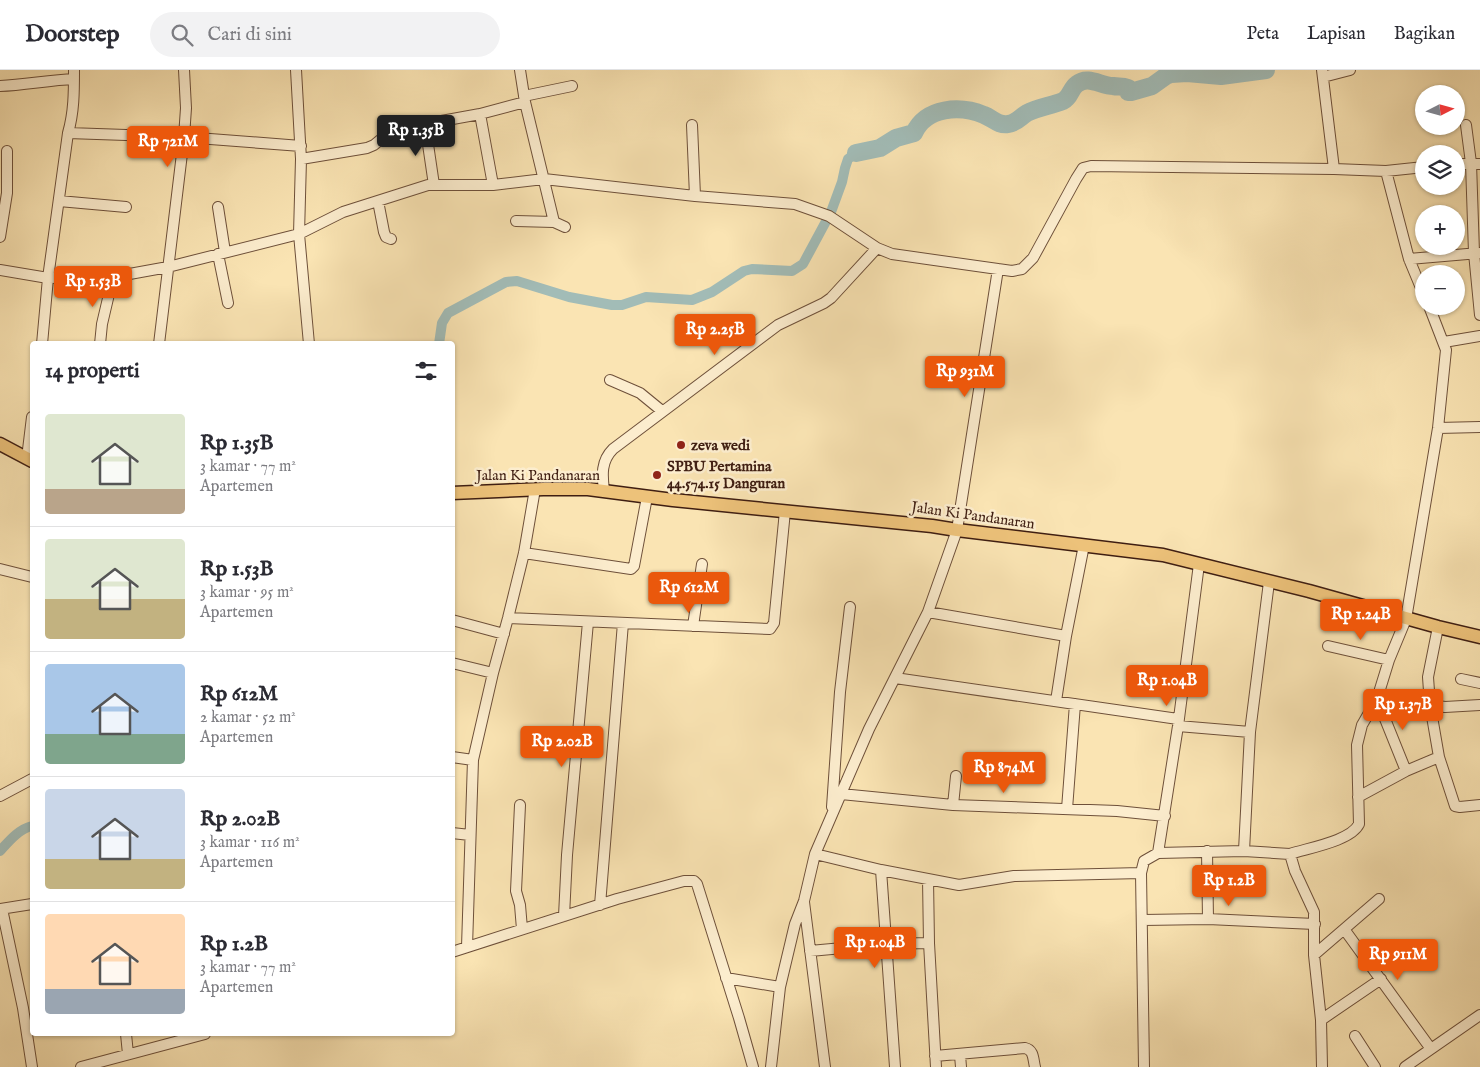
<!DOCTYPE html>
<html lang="id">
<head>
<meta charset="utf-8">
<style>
	:root { --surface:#fff; --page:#f2f2f3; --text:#2b2b33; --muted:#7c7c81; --line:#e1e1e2; --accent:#ea580c }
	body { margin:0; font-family:"IM FELL English",serif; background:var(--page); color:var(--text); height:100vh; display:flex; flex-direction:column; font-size:19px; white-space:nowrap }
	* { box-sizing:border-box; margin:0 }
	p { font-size:16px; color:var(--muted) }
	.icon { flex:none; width:28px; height:28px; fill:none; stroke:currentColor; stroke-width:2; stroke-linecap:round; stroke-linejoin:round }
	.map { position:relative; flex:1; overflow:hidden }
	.details { position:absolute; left:30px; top:271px; width:425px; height:695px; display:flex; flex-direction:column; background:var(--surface); border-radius:5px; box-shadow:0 1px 4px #0004 }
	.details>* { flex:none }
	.needle { width:32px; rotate:84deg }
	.tools { position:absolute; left:1415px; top:15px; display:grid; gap:10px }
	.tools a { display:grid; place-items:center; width:50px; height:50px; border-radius:50%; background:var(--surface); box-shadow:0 1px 4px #0004; font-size:25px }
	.price { position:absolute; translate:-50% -42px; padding:0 11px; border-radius:5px; background:var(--accent); color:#fff; font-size:16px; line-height:32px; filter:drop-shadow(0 1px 2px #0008) }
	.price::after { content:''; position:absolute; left:50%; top:30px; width:15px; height:11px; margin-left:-8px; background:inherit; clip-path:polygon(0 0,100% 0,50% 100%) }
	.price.active { background:#222; color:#fff }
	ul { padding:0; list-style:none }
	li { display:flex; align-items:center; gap:15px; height:125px; padding:0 15px }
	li+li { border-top:1px solid var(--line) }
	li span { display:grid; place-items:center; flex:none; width:140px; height:100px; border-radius:5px; color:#555 }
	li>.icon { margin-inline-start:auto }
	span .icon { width:60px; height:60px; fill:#fffc; stroke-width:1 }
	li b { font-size:21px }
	h2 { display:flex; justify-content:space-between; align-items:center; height:60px; padding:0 15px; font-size:21px }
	header { display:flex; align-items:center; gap:30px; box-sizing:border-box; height:70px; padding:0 25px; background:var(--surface); border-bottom:1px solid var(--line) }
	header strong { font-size:24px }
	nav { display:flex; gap:28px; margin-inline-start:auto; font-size:18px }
	.search { width:350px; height:45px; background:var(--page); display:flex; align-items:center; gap:12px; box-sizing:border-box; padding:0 18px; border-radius:28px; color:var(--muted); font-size:19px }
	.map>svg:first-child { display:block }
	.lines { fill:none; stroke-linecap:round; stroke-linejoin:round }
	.canal { stroke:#a2bcb7; stroke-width:10 }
	.river { stroke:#a2bcb7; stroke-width:18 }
	.minor-casing { stroke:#6e503a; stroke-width:12 }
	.major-casing { stroke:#3f1e12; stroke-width:15 }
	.minor { stroke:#fcedce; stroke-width:10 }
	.major { stroke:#edc27a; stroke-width:12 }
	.poi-dot { fill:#8f2418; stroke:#fcedce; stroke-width:2 }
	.labels { text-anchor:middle; stroke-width:5; stroke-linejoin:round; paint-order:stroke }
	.poi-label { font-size:15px; font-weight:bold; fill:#3f1e12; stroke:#fcedce; text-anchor:start }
	.street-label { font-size:15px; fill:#3f1e12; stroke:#fcedce }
</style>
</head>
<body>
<header>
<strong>Doorstep</strong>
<div class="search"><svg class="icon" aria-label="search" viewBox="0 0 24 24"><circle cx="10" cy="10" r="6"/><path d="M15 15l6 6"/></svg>Cari di sini</div>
<nav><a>Peta</a><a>Lapisan</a><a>Bagikan</a></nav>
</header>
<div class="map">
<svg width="1480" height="997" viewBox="0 0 1480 997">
	<rect width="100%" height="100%" fill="#fae4b3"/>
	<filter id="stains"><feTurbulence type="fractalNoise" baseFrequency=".004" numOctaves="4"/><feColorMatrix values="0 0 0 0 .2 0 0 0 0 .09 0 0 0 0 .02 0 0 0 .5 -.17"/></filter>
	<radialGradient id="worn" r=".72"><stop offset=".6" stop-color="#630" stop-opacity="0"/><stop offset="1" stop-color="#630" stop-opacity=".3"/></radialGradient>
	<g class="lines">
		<path class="canal" d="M439,274l3,-21 6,-10 58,-31 11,-1 52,16 43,8h10l24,-8 46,3 20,-8 32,-21 8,-2 40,2 11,-7 28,-52 11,-30 3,-14 3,-9 8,-6
			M0,781c9,-10 19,-22 32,-25"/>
		<path class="river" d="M856,83l24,-5 16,-10 18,-5c12,-26 46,-28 70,-18 8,3 15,11 24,9 9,-1 12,-7 19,-11 11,-6 24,-7 36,-12 8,-4 7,-12 14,-17 11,-9 24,2 36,2 6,1 9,0 15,2v4h3l21,-6 14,-10 5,-2 16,-1 34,3 45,-6"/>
		<defs>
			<path id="minor" d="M296,0l5,89 -2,75 10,110
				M520,0l5,32 29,120 11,5
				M1322,0l12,99
				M1323,7l27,-7
				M0,16c25,-1 49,-6 74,-7
				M524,26l48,-10
				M480,44l13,71
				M425,54l9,61
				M692,55l3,71
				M1466,55l5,38 3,90 6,62
				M68,63l116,4 117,9
				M301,89l66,-11 7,-3 6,-5 14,-3 31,-13 55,-10 45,-12
				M1456,94h24
				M1386,101l23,88 15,36
				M59,131l67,6
				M378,131l6,31 2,5 5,2
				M218,137l7,45
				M516,151l38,1
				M0,167l7,-44v-42
				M218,184l10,49
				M1409,189l70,-6
				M0,200l48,8 65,-1 55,-10 131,-33 44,-22 85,-27h65l51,-6 151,17 100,8 34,12 48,32 15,6 120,17 10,-2 11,-11 43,-79 7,-11 8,-2 243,3 52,2 38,-4
				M1444,272l36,-6
				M42,274l6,-66 20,-145c6,-21 6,-41 6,-63
				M100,274l2,-20 11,-47
				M159,274l25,-207 2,-29 -2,-38
				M610,310l30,13 22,18
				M1438,358l42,-1
				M27,388l5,-41
				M604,420c-2,-15 -3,-29 9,-41l165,-124 46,-22 7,-5 46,-50
				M524,483l107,16 3,-3 13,-69
				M0,499l32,8
				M928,542l138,24
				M508,548l262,11 4,-6 11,-112
				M452,550l52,14
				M693,556l9,-62
				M1328,576l61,14
				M452,593l41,10
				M895,608l283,41
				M1461,609l19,4
				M1377,629l29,72
				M1056,631l10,-65 18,-91
				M1430,635l15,2 35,-2
				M1178,656l72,6
				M452,687l21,3 20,-87 15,-55 16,-65 11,-64
				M1439,687l16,49 5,1 20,-2
				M841,724l112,11 164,6 48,5
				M0,726l32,-17
				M1358,727l48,-26 33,-14 -9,-52 -2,-28 10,-50
				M520,735l-4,86 4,14 2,24
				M953,735l3,-29
				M832,737l8,-115 10,-85
				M1067,739l8,-105
				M452,763l18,2
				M1207,781l1,68
				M1244,781l6,-119 19,-150
				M1158,783l20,-127 21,-162
				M815,784l66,16 78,15 55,-9 127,-3
				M881,800l14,197
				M928,809l1,64 7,124
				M804,832l21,165
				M600,835l23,-282
				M0,839l32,-5
				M2,839l21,99 9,59
				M564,846l3,-61 21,-233
				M1143,850l65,-1 107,5
				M1344,859l87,120
				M467,877l6,-187
				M810,881l76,-7 43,-1
				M452,882l165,-53 67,-18h10l3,3 42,134 14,49
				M1314,885l65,-56
				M726,908l54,9
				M1321,950l60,-41
				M126,964l2,20
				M1355,966l20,31
				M960,985l1,12
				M935,986l90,-8c9,2 8,11 10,19
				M81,997l124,-33
				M771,997l9,-80 15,-63 9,-23 11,-47 54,-125 59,-117 29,-82 41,-261
				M1144,997l-3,-194 3,-12 14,-8 86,-2 46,3
				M1322,997l-1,-47 -7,-65v-43l-19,-41 -5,-17c18,-6 61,-13 69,-30l-2,-79 5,-20 15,-26 12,-39 17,-41 32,-191 8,-78 -17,-44
				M1405,997l75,-52"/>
			<path id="major" d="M0,374l32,17
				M452,423l91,-4h45l85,11 259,26 25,4 206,25 146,36 129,36 42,10"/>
		</defs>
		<use href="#minor" class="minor-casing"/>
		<use href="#major" class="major-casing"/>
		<use href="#minor" class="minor"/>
		<use href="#major" class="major"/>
	</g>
	<g class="poi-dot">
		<circle cx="681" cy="375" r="5"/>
		<circle cx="657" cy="405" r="5"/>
	</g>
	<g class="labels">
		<g class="poi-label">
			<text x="691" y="380">zeva wedi</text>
			<text x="667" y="401">SPBU Pertamina<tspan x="667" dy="17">44.574.15 Danguran</tspan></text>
		</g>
		<g class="street-label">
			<text x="538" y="410">Jalan Ki Pandanaran</text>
			<text transform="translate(973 445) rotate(8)" y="5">Jalan Ki Pandanaran</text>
		</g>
	</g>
	<rect width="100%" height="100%" filter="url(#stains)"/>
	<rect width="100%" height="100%" fill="url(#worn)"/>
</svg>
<div class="tools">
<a><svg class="needle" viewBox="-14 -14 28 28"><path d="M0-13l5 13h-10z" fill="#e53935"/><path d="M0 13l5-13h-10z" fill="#7c7c81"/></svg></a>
<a><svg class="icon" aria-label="layers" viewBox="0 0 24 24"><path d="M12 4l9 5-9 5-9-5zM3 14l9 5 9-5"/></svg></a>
<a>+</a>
<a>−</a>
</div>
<b class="price active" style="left:416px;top:87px">Rp 1.35B</b>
<b class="price" style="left:168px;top:98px">Rp 721M</b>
<b class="price" style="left:93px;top:238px">Rp 1.53B</b>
<b class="price" style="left:715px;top:286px">Rp 2.25B</b>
<b class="price" style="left:965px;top:328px">Rp 931M</b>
<b class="price" style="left:689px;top:544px">Rp 612M</b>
<b class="price" style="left:1361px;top:571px">Rp 1.24B</b>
<b class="price" style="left:1167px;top:637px">Rp 1.04B</b>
<b class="price" style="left:1403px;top:661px">Rp 1.37B</b>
<b class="price" style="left:562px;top:698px">Rp 2.02B</b>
<b class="price" style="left:1004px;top:724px">Rp 874M</b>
<b class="price" style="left:1229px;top:837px">Rp 1.2B</b>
<b class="price" style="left:875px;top:899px">Rp 1.04B</b>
<b class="price" style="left:1398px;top:911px">Rp 911M</b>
<section class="details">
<h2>14 properti<svg class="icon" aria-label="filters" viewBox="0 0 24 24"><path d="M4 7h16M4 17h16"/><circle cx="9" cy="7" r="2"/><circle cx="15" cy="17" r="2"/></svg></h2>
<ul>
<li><span style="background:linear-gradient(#dfe7d0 75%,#b9a48a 0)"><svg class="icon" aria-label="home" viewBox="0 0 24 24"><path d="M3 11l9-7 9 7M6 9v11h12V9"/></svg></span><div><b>Rp 1.35B</b><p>3 kamar · 77 m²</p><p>Apartemen</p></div></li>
<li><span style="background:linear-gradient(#dfe7d0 60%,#c2b280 0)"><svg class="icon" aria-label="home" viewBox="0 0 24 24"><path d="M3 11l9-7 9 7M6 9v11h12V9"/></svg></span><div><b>Rp 1.53B</b><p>3 kamar · 95 m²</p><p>Apartemen</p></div></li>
<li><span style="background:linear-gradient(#a9c7e8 70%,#7fa58c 0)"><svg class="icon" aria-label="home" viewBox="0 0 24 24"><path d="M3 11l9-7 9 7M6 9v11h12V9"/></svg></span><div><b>Rp 612M</b><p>2 kamar · 52 m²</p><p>Apartemen</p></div></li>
<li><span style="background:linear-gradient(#c9d6e8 70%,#c2b280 0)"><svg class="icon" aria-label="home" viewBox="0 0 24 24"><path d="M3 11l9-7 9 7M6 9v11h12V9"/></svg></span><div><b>Rp 2.02B</b><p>3 kamar · 116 m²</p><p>Apartemen</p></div></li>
<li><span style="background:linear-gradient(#ffd9b3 75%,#9aa5b1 0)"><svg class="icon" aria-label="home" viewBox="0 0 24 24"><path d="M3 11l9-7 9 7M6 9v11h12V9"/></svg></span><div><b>Rp 1.2B</b><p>3 kamar · 77 m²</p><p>Apartemen</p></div></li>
</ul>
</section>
</div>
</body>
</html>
